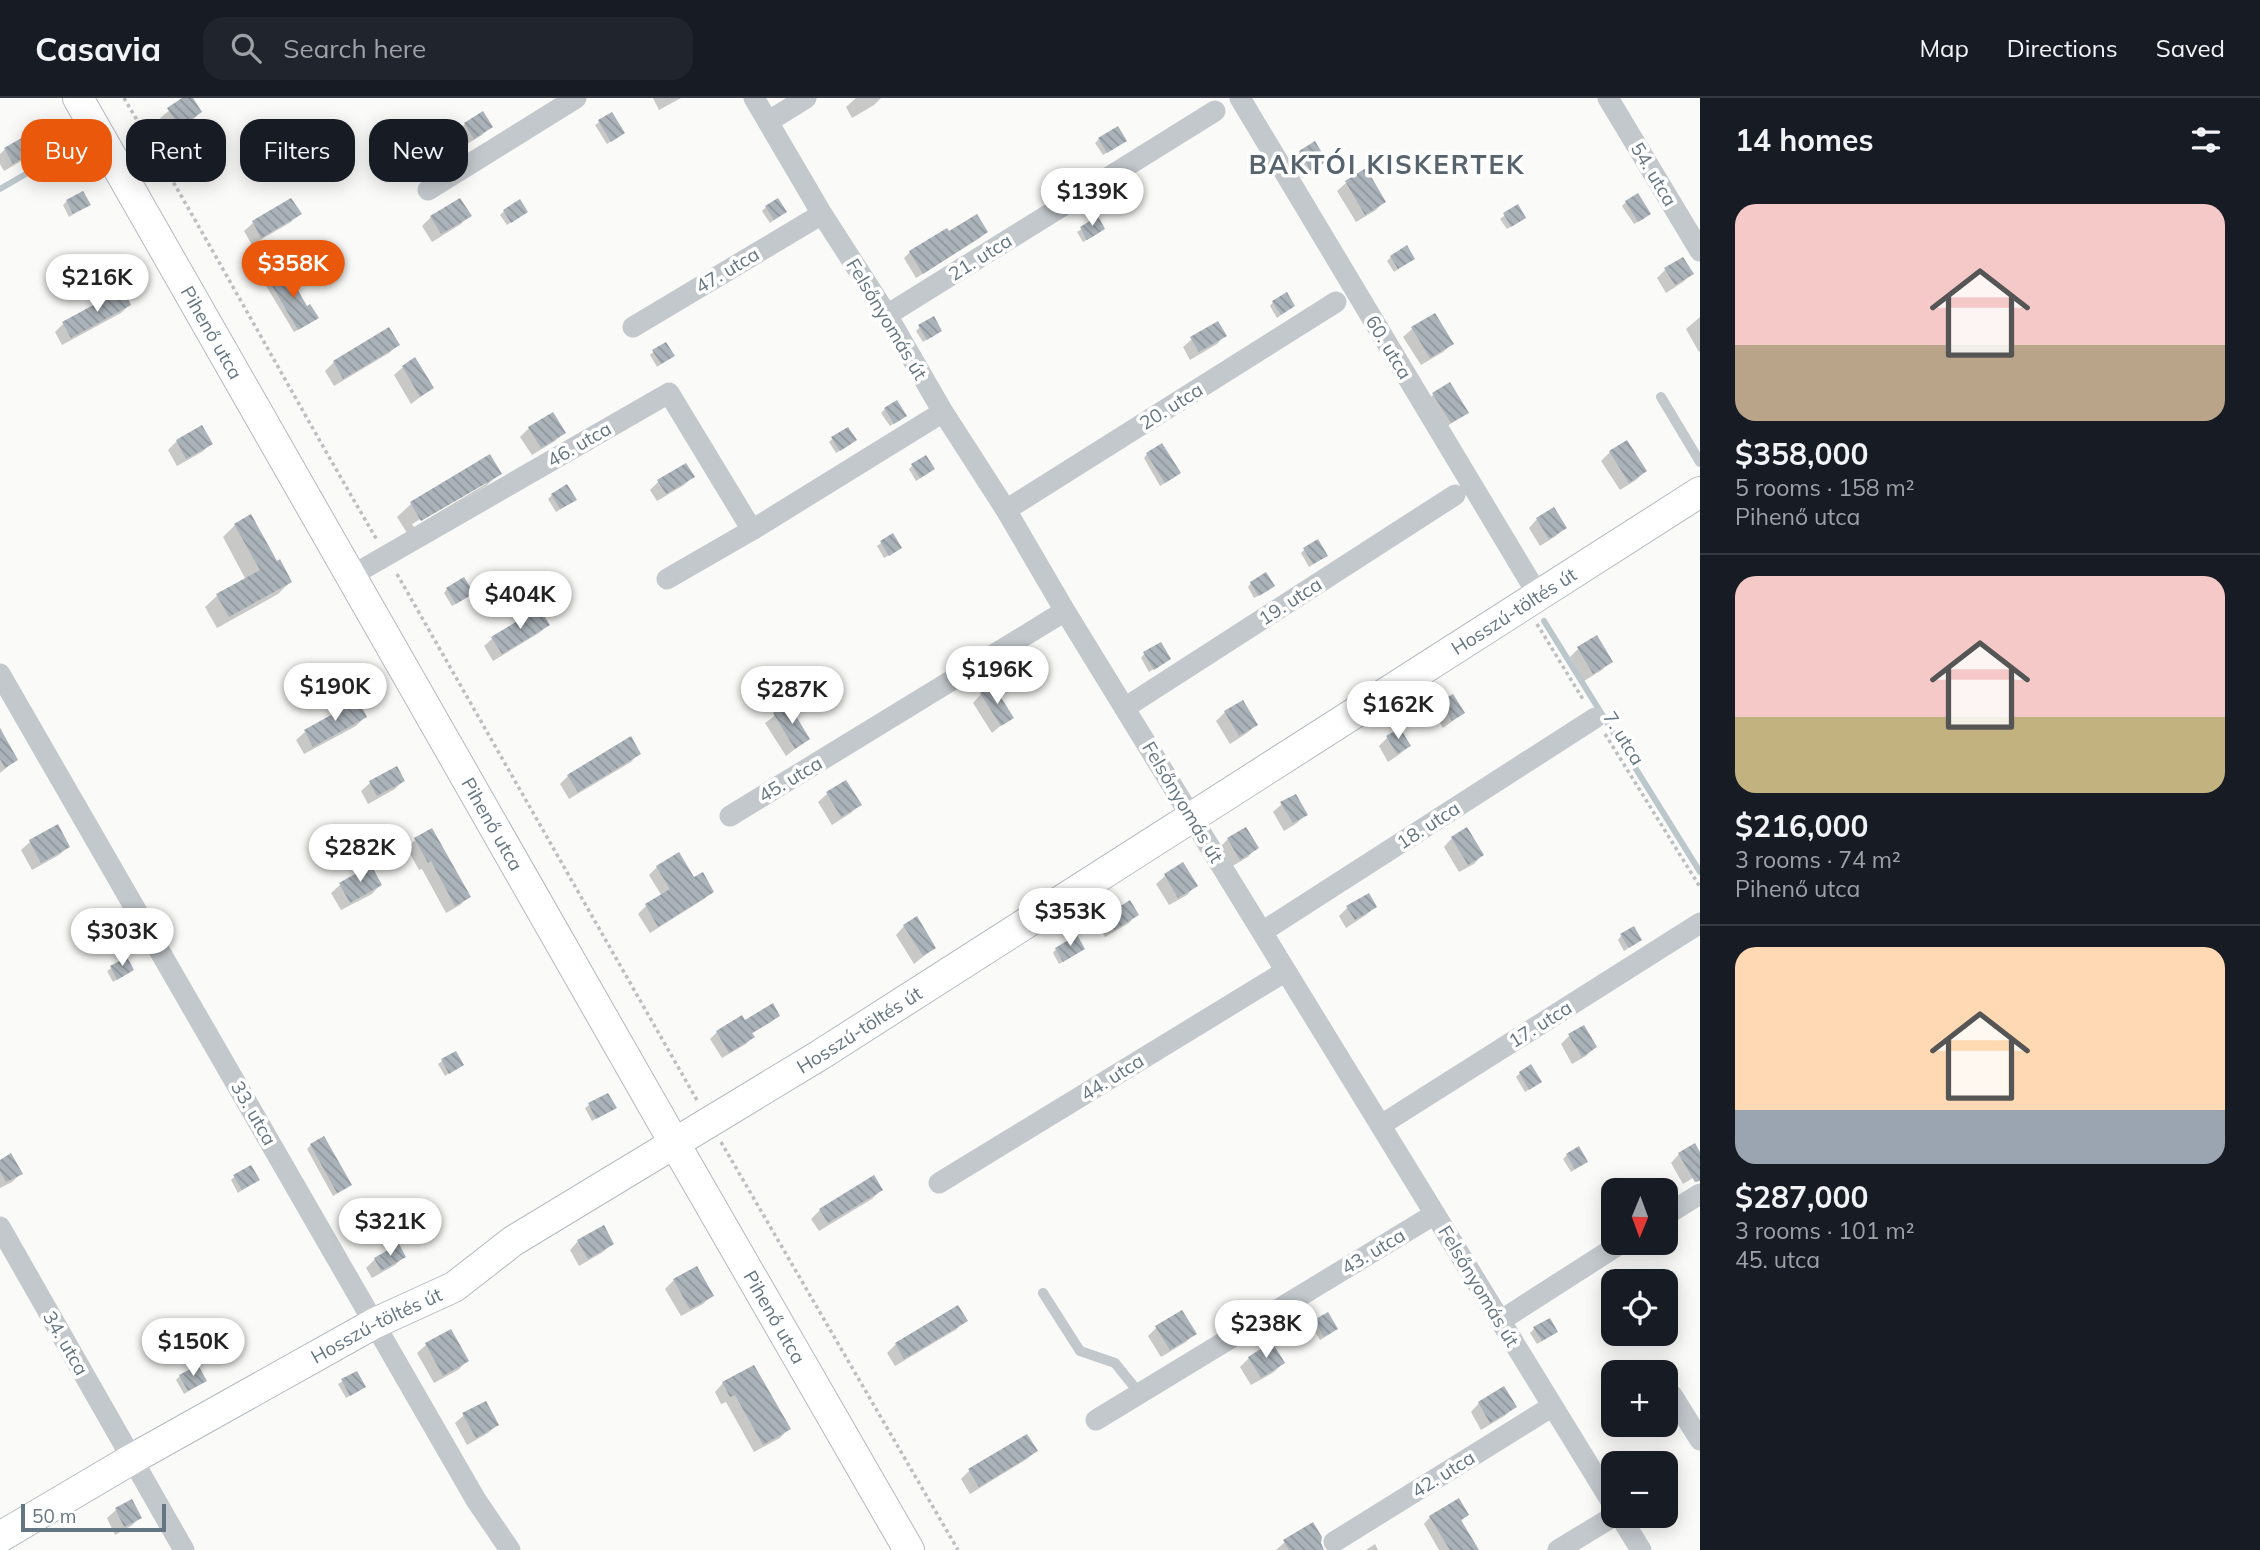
<!DOCTYPE html>
<html lang="en">
<head>
<meta charset="utf-8">
<style>
	:root { --surface:#171b24; --page:#20242c; --text:#f1f3f6; --muted:#9ea1a6; --line:#363941; --accent:#ea580c }
	body { margin:0; font-family:Mulish,sans-serif; background:var(--page); color:var(--text); height:100vh; display:flex; flex-direction:column; font-size:26px; white-space:nowrap }
	* { box-sizing:border-box; margin:0 }
	p { font-size:23px; color:var(--muted) }
	.icon { flex:none; width:38px; height:38px; fill:none; stroke:currentColor; stroke-width:2; stroke-linecap:round; stroke-linejoin:round }
	.map { position:relative; flex:1; overflow:hidden }
	.sheet { display:flex; flex-direction:column; background:var(--surface); width:560px }
	.sheet>* { flex:none }
	.top-card { position:absolute; left:21px; top:21px; width:665px; height:63px; display:flex; gap:14px }
	.needle { width:46px; rotate:181deg }
	.buttons { position:absolute; left:1601px; top:1080px; display:grid; gap:14px }
	.buttons a { display:grid; place-items:center; width:77px; height:77px; border-radius:14px; background:var(--surface); box-shadow:0 4px 18px #0003; font-size:35px }
	.scale { position:absolute; left:21px; bottom:18px; width:145px; box-sizing:border-box; padding-left:7px; border:4px solid #657683; border-top:0; font-size:19px; line-height:24px; white-space:nowrap; color:#657683; -webkit-text-stroke:5px #fff; paint-order:stroke }
	.price { position:absolute; translate:-50% -60px; padding:0 16px; border-radius:24px; background:#fff; color:#222; font-size:23px; line-height:46px; filter:drop-shadow(0 2px 4px #0008) }
	.price::after { content:''; position:absolute; left:50%; top:42px; width:21px; height:16px; margin-left:-10px; background:inherit; clip-path:polygon(0 0,100% 0,50% 100%) }
	.price.selected { background:var(--accent); color:#fff }
	ul { padding:0; list-style:none }
	li { display:grid; align-content:center; gap:14px; height:371px; padding:0 35px }
	li+li { border-top:2px solid var(--line) }
	li span { display:grid; place-items:center; height:217px; border-radius:21px; color:#555 }
	li>.icon { margin-inline-start:auto }
	span .icon { width:126px; height:126px; fill:#fffc; stroke-width:1 }
	li b { font-size:30px }
	h2 { display:flex; justify-content:space-between; align-items:center; height:84px; padding:0 35px; font-size:30px }
	.tag { padding:0 24px; border-radius:21px; background:var(--surface); box-shadow:0 4px 18px #0003; font-size:24px; line-height:63px }
	.tag.selected { background:var(--accent); color:#fff }
	header { display:flex; align-items:center; gap:42px; box-sizing:border-box; height:98px; padding:0 35px; background:var(--surface); border-bottom:2px solid var(--line) }
	header strong { font-size:33px }
	nav { display:flex; gap:38px; margin-inline-start:auto; font-size:24px }
	.search { width:490px; height:63px; background:var(--page); display:flex; align-items:center; gap:18px; box-sizing:border-box; padding:0 24px; border-radius:21px; color:var(--muted); font-size:26px }
	main { display:flex; flex:1; min-height:0 }
	.map>svg:first-child { display:block }
	.shadow { fill:#0003; fill-rule:evenodd }
	.lines { fill:none; stroke-linecap:round; stroke-linejoin:round }
	.stream { stroke:#bbc7cb; stroke-width:6 }
	.building { fill:url(#building-back-hatch) }
	.secondary-casing { stroke:#b3babf; stroke-width:32 }
	.path { stroke:#bbbfc2; stroke-width:3.5; stroke-dasharray:3.5 3.5; stroke-linecap:butt }
	.lane { stroke:#c3c8cc; stroke-width:10 }
	.street { stroke:#c3c8cc; stroke-width:21 }
	.secondary { stroke:#fff; stroke-width:30 }
	.labels { text-anchor:middle; stroke-width:7; stroke-linejoin:round; paint-order:stroke }
	.street-label { font-size:19px; fill:#657683; stroke:#fff }
	.district-label { font-size:26px; font-weight:bold; letter-spacing:2px; fill:#57646e; stroke:#fff }
</style>
</head>
<body>
<header>
<strong>Casavia</strong>
<div class="search"><svg class="icon" aria-label="search" viewBox="0 0 24 24"><circle cx="10" cy="10" r="6"/><path d="M15 15l6 6"/></svg>Search here</div>
<nav><a>Map</a><a>Directions</a><a>Saved</a></nav>
</header>
<main>
<div class="map">
<svg width="1700" height="1452" viewBox="0 0 1700 1452">
	<defs>
		<pattern id="building-back-hatch" width="6" height="6" patternUnits="userSpaceOnUse" patternTransform="scale(1.75)"><rect width="6" height="6" fill="#aab3b9"/><path d="M-1 5l2 2M0 0l6 6M5-1l2 2" fill="none" stroke="#8e969c"/></pattern>
	</defs>
	<rect width="100%" height="100%" fill="#fafaf8"/>
	<path class="shadow" d="M185,0h6l9,14 -8,9 -21,13 -11,-16z
		M653,0h28l-22,12z
		M856,0h25l-7,7 -22,13 -6,-11z
		M483,15l8,13 -9,9 -18,11 -8,-13 9,-9z
		M611,16l8,22 -12,8 -12,-19z
		M1099,41l25,2 -21,14 -8,-12z
		M39,50l-9,8 -26,15 -4,-7v-10l5,-5z
		M1300,54l25,9 -7,7v-3l-15,9 1,3 -2,1 -11,-17z
		M1365,73l19,30 -8,9 -20,12 -19,-31 9,-8z
		M291,102l8,14 -8,8 -39,23 -8,-14 9,-8z
		M67,103l21,4 -19,12 -6,-12z
		M1626,104l19,16 -11,6 -12,-18z
		M1517,108l3,15 -13,8 -7,-10z
		M766,109l15,8 -11,8 -8,-12z
		M504,113l22,1 -19,13 -7,-10z
		M469,118l-8,8 -29,18 -10,-16 9,-9z
		M1097,121l2,14 -16,9 -6,-10z
		M986,134l-6,6 -64,40 -12,-20 6,-6 38,-18z
		M1391,159l18,5 -15,10 -7,-11z
		M1666,171l26,5 -9,8 -17,11 -9,-15z
		M269,182l44,41 -19,11 -29,-48z
		M1273,204l20,4 -16,12 -7,-12z
		M129,207l-8,8 -59,32 -7,-13 8,-8z
		M1434,217l18,29 -9,8 -22,13 -18,-28 9,-8z
		M1700,219v34l-1,1 -13,-23z
		M920,229l16,7 -13,8 -7,-11z
		M1225,237l-8,9 -27,16 -7,-13 9,-8z
		M398,247l-9,8 -55,33 -9,-15 9,-9z
		M653,254l16,7 -12,8 -7,-12z
		M403,269l29,21 -21,16 -17,-29z
		M1434,296l29,22 -16,10 -17,-28z
		M885,311l16,10 -11,7 -9,-13z
		M529,330l34,5 -8,8 -23,14 -12,-18z
		M832,341l19,5 -15,9 -7,-11z
		M177,343l34,3 -9,8 -25,14 -9,-16z
		M1626,344l19,29 -9,9 -16,10 -19,-29 9,-9z
		M1147,356l28,23 -15,9 -16,-28z
		M489,358l11,17 -14,13 -79,47 -10,-16 14,-13zM486,382v4l-72,43 -2,-3z
		M912,368l17,7 -13,8 -7,-12z
		M692,379l-8,8 -27,16 -7,-11 8,-8z
		M552,397l19,8 -15,9 -8,-13z
		M1537,421l28,9 -9,8 -16,10 -11,-18z
		M235,427l55,57 -12,12 -61,34 -12,-21 13,-12 28,-15 -23,-43z
		M892,437l4,16 -12,7 -7,-12z
		M1305,451l17,10 -13,8 -8,-14z
		M1251,485l18,7 -15,8 -6,-11z
		M447,491l21,8 -16,9 -8,-13z
		M548,527l-9,8 -46,28 -9,-15 9,-8z
		M1578,551l32,12 -8,9 -18,11 -14,-24z
		M1144,556l25,5 -20,13 -8,-14z
		M981,596l30,23 -19,16 -19,-30z
		M1453,598l10,17 -20,15 -10,-17 9,-8z
		M788,608l20,33 -22,17 -21,-33z
		M1225,614l31,13 -9,8 -17,11 -14,-23z
		M365,619l-9,9 -52,28 -8,-14 9,-8z
		M1387,640l22,8 -9,8 -12,8 -9,-16z
		M0,652l16,10 -16,13z
		M639,655l-8,9 -62,37 -9,-15 8,-8z
		M396,670l7,13 -8,8 -27,15 -7,-13 9,-8z
		M845,684l14,23 -8,8 -19,12 -14,-23 9,-8z
		M1282,706l24,10 -9,9 -13,8 -11,-19z
		M57,729l11,20 -9,8 -27,15 -11,-20 9,-8z
		M1245,731l11,19 -8,9 -17,10 -12,-19 9,-9z
		M1452,740l30,17 -8,9 -15,8 -15,-25z
		M415,742l54,57 -9,8 -14,8 -24,-44 -3,1 -12,-22z
		M1182,767l13,21 -8,9 -18,10 -13,-21 9,-8z
		M657,769l55,25 -8,7 -54,34 -12,-19 8,-8 16,-10 -13,-21z
		M340,787h40l-8,9 -31,16 -10,-17z
		M1375,809l-9,8 -20,13 -7,-12 8,-8z
		M1137,816l-8,9 -24,14 -7,-11 8,-9z
		M86,825l20,3 -18,12 -6,-11z
		M904,828l30,22 -20,16 -18,-29z
		M1621,838l19,4 -16,11 -6,-11z
		M1056,851h27l-24,15 -6,-11z
		M126,861l2,14 -15,9 -6,-11z
		M778,917l-7,7 -20,12 2,3 -7,7 -24,14 -12,-19 7,-7 27,-9z
		M1569,938l26,11 -9,9 -14,8 -11,-20z
		M442,963l19,4 -16,11 -7,-12z
		M1520,975l16,12 -11,7 -9,-15z
		M589,1007l25,3 -22,13 -7,-13z
		M311,1047l39,39 -3,4 -14,8 -26,-47z
		M1679,1056l19,21 -15,9 -12,-21z
		M1567,1057l15,10 -11,7 -8,-13z
		M0,1064l21,11 -9,9 -12,6z
		M235,1078l22,4 -19,13 -7,-13z
		M881,1092l-9,9 -53,32 -8,-12 9,-9z
		M578,1143l34,3 -9,8 -24,14 -9,-16z
		M404,1158l-9,9 -23,13 -6,-10 9,-9z
		M674,1182l37,16 -8,8 -22,12 -16,-27z
		M965,1222l-8,9 -62,37 -8,-13 9,-9z
		M1315,1224l18,10 -13,8 -9,-15z
		M1157,1229l37,7 -8,8 -25,15 -13,-21z
		M1534,1231l18,6 -15,9 -7,-11z
		M450,1233l17,30 -9,9 -24,13 -17,-30 9,-8z
		M1249,1260l34,5 -9,9 -23,13 -11,-18z
		M356,1275l4,17 -14,8 -8,-14z
		M180,1278l25,5 -21,13 -8,-14z
		M723,1285l65,46 -8,9 -26,14 -28,-50 -5,2 -6,-12z
		M1479,1305l36,3 -9,9 -25,15 -10,-18z
		M464,1317l33,10 -9,8 -21,12 -12,-22z
		M1027,1338l9,15 -9,8 -57,35 -9,-15 8,-8z
		M132,1403l8,17 -9,8 -16,9 -8,-17 9,-8z
		M1467,1417l-7,7 17,28h-38l-15,-26 6,-7z
		M1285,1444l22,8h-31z
		M1375,1446l3,6h-12z"/>
	<g class="lines">
		<path class="stream" d="M0,91l74,-43
			M1544,523l156,251"/>
	</g>
	<path class="building" d="M182,0h11l9,14 -22,15 -13,-19z
		M483,13l10,16 -19,12 -10,-16z
		M612,14l13,21 -14,9 -13,-22z
		M1118,28l9,15 -20,12 -9,-15z
		M32,34l9,16 -28,16 -9,-16z
		M1315,43l12,20 -16,10 -12,-20z
		M1366,70l20,34 -21,13 -20,-34z
		M83,93l8,14 -18,9 -7,-14z
		M1638,95l13,21 -13,8 -13,-21z
		M291,100l11,16 -41,24 -9,-17z
		M460,100l12,18 -31,18 -11,-18z
		M778,100l9,14 -13,8 -9,-14z
		M520,101l8,13 -17,11 -8,-13z
		M1518,106l8,14 -15,9 -8,-14z
		M977,116l11,18 -65,42 -14,-23 38,-23 2,3z
		M1098,118l7,13 -18,11 -7,-13z
		M1407,147l8,14 -17,10 -8,-13z
		M1683,159l11,17 -19,11 -11,-17z
		M285,170l22,38 3,-2 9,14 -21,12 -30,-51z
		M123,191l8,16 -60,33 -9,-16z
		M1287,194l8,14 -14,9 -9,-14z
		M1435,215l19,31 -24,14 -19,-31z
		M934,218l8,15 -15,9 -9,-15z
		M1218,223l9,15 -28,16 -9,-15z
		M389,229l11,18 -57,34 -10,-18z
		M666,244l9,14 -14,8 -9,-14z
		M415,259l19,31 -14,9 -18,-31z
		M1450,284l19,31 -18,10 -19,-30z
		M897,302l10,16 -13,8 -10,-16z
		M553,314l13,21 -25,15 -13,-21z
		M202,327l11,19 -27,15 -10,-19z
		M848,329l9,13 -17,11 -9,-14z
		M1627,342l20,31 -18,12 -20,-32z
		M1162,345l19,30 -16,10 -19,-30z
		M490,356l12,20 -81,47 -11,-19z
		M926,357l9,14 -15,9 -9,-14z
		M686,365l9,14 -29,17 -9,-14z
		M567,386l10,16 -17,9 -9,-15z
		M1554,409l13,21 -18,11 -13,-21z
		M251,416l26,47 3,-2 12,23 -63,35 -13,-23 44,-24 -26,-46z
		M893,435l9,15 -13,8 -9,-15z
		M1318,441l10,17 -15,8 -10,-16z
		M1266,474l9,14 -16,10 -9,-14z
		M464,479l10,16 -18,11 -10,-16z
		M539,510l11,17 -48,29 -11,-17z
		M1597,537l16,27 -20,12 -16,-27z
		M1161,544l10,17 -17,11 -11,-18z
		M993,587l21,33 -13,8 -21,-33z
		M1453,596l12,19 -13,8 -11,-20z
		M358,602l9,17 -54,30 -9,-17z
		M1243,602l15,25 -19,11 -15,-25z
		M788,605l22,36 -15,10 -22,-36z
		M0,630l18,32 -13,8 -5,-9z
		M1400,630l11,18 -14,8 -11,-18z
		M631,638l10,18 -63,38 -11,-17z
		M397,668l8,15 -28,15 -8,-15z
		M846,682l16,25 -21,12 -15,-25z
		M1296,696l12,21 -15,8 -13,-21z
		M58,726l12,23 -29,16 -12,-23z
		M1246,729l13,21 -19,12 -13,-22z
		M1467,729l17,28 -16,10 -17,-28z
		M432,730l39,69 -16,9 -24,-45 -3,2 -14,-25z
		M679,754l15,25 9,-5 11,20 -56,35 -13,-23 25,-15 -14,-23z
		M1183,764l15,24 -20,12 -14,-24z
		M371,767l11,20 -32,18 -11,-20z
		M1369,795l8,14 -22,13 -9,-14z
		M1130,802l9,15 -25,15 -9,-14z
		M101,815l8,13 -17,9 -7,-13z
		M917,818l19,32 -13,8 -20,-31z
		M1634,828l8,14 -13,8 -9,-14z
		M1077,837l8,14 -22,13 -8,-14z
		M127,859l7,13 -17,10 -7,-14z
		M773,905l7,13 -28,17 3,4 -26,16 -13,-22 26,-16 3,5z
		M1584,927l13,22 -15,10 -14,-23z
		M456,953l8,14 -15,9 -8,-15z
		M1531,966l11,18 -13,8 -10,-18z
		M608,995l9,15 -21,11 -8,-16z
		M324,1038l28,49 -15,8 -27,-49z
		M1695,1045l5,9v29l-5,1 -17,-29z
		M1579,1048l9,16 -13,7 -9,-15z
		M11,1055l12,21 -17,8 -6,-11v-11z
		M251,1067l9,15 -18,10 -9,-15z
		M874,1077l9,15 -55,33 -9,-14z
		M604,1127l10,19 -26,15 -11,-19z
		M399,1146l7,13 -25,14 -7,-13z
		M697,1168l17,30 -24,13 -17,-30z
		M958,1207l10,16 -64,38 -9,-16z
		M1182,1212l15,24 -27,16 -15,-24z
		M1328,1214l10,17 -14,8 -10,-17z
		M1550,1220l8,14 -16,9 -9,-14z
		M451,1231l18,32 -26,15 -18,-33z
		M1272,1244l13,21 -24,15 -13,-21z
		M198,1267l9,16 -19,10 -9,-16z
		M754,1267l37,64 -28,16 -28,-50 -5,2 -8,-15z
		M357,1273l9,16 -16,9 -9,-17z
		M1504,1288l13,21 -27,16 -12,-21z
		M486,1303l13,24 -23,13 -14,-25z
		M1027,1336l11,17 -59,36 -11,-18z
		M1459,1400l10,17 -8,5 18,30h-29l-21,-34z
		M132,1401l10,19 -18,9 -9,-19z
		M1313,1424l9,15 -1,6 3,7h-35l-6,-10z"/>
	<g class="lines">
		<defs>
			<g id="secondary">
				<path id="s1" d="M78,0l597,1046 234,406"/>
				<path id="s2" d="M0,1439l132,-78 243,-136 79,-36 59,-46 307,-186 880,-563"/>
			</g>
		</defs>
		<use href="#secondary" class="secondary-casing"/>
		<path class="path" d="M124,0c87,146 167,295 253,442
			M397,476l301,528
			M1537,526l47,77
			M1605,636l95,153
			M721,1044l237,408"/>
		<path class="lane" d="M1661,299l39,65
			M1043,1195l37,58 35,12 25,31"/>
		<path class="street" d="M754,0l68,116 65,101 56,97 63,98 59,101 549,895
			M1240,0l298,497
			M1608,0l92,153
			M769,23l37,-23
			M428,92l148,-92
			M887,217l328,-204
			M633,229l189,-113
			M1006,412l330,-208
			M351,478l318,-183 83,137 191,-118
			M667,481l85,-49
			M0,576l476,826 34,50
			M1126,609l329,-212
			M730,718l335,-205
			M1262,834l333,-214
			M1381,1027l319,-202
			M939,1085l347,-212
			M1666,1117l34,-21
			M0,1129l184,323
			M1500,1223l123,-79
			M1672,1297l28,45
			M1096,1322l339,-206
			M1620,1418l21,34
			M1334,1444l217,-135
			M1558,1452l56,-34"/>
		<use href="#secondary" class="secondary"/>
	</g>
	<g class="labels">
		<g class="street-label">
			<text transform="translate(1654 76) rotate(59)" y="7">54. utca</text>
			<text transform="translate(980 159) rotate(-32)" y="7">21. utca</text>
			<text transform="translate(727 172) rotate(-31)" y="7">47. utca</text>
			<text transform="translate(887 221) rotate(59)" y="7">Felsőnyomás út</text>
			<text dy="7" stroke="none"><textPath href="#s1" startOffset="270">Pihenő utca</textPath></text>
			<text transform="translate(1389 249) rotate(59)" y="7">60. utca</text>
			<text transform="translate(1171 308) rotate(-32)" y="7">20. utca</text>
			<text transform="translate(579 346) rotate(-30)" y="7">46. utca</text>
			<text transform="translate(1290 503) rotate(-33)" y="7">19. utca</text>
			<text dy="7" stroke="none"><textPath href="#s2" startOffset="1776">Hosszú-töltés út</textPath></text>
			<text transform="translate(1624 640) rotate(58)" y="7">7. utca</text>
			<text transform="translate(790 681) rotate(-31)" y="7">45. utca</text>
			<text transform="translate(1183 704) rotate(59)" y="7">Felsőnyomás út</text>
			<text dy="7" stroke="none"><textPath href="#s1" startOffset="836">Pihenő utca</textPath></text>
			<text transform="translate(1428 727) rotate(-33)" y="7">18. utca</text>
			<text transform="translate(1540 926) rotate(-32)" y="7">17. utca</text>
			<text dy="7" stroke="none"><textPath href="#s2" startOffset="999">Hosszú-töltés út</textPath></text>
			<text transform="translate(1112 979) rotate(-32)" y="7">44. utca</text>
			<text transform="translate(254 1015) rotate(60)" y="7">33. utca</text>
			<text transform="translate(1373 1153) rotate(-31)" y="7">43. utca</text>
			<text transform="translate(1479 1188) rotate(59)" y="7">Felsőnyomás út</text>
			<text dy="7" stroke="none"><textPath href="#s1" startOffset="1404">Pihenő utca</textPath></text>
			<text dy="7" stroke="none"><textPath href="#s2" startOffset="432">Hosszú-töltés út</textPath></text>
			<text transform="translate(66 1245) rotate(60)" y="7">34. utca</text>
			<text transform="translate(1443 1376) rotate(-32)" y="7">42. utca</text>
		</g>
		<g class="district-label">
			<text x="1387" y="76">BAKTÓI KISKERTEK</text>
		</g>
	</g>
</svg>
<div class="buttons">
<a><svg class="needle" viewBox="-14 -14 28 28"><path d="M0-13l5 13h-10z" fill="#e53935"/><path d="M0 13l5-13h-10z" fill="#9ea1a6"/></svg></a>
<a><svg class="icon" aria-label="locate" viewBox="0 0 24 24"><circle cx="12" cy="12" r="6"/><path d="M12 2v4M12 18v4M2 12h4M18 12h4"/></svg></a>
<a>+</a>
<a>−</a>
</div>
<div class="scale">50 m</div>
<b class="price" style="left:1092px;top:130px">$139K</b>
<b class="price selected" style="left:293px;top:202px">$358K</b>
<b class="price" style="left:97px;top:216px">$216K</b>
<b class="price" style="left:520px;top:533px">$404K</b>
<b class="price" style="left:997px;top:608px">$196K</b>
<b class="price" style="left:335px;top:625px">$190K</b>
<b class="price" style="left:792px;top:628px">$287K</b>
<b class="price" style="left:1398px;top:643px">$162K</b>
<b class="price" style="left:360px;top:786px">$282K</b>
<b class="price" style="left:1070px;top:850px">$353K</b>
<b class="price" style="left:122px;top:870px">$303K</b>
<b class="price" style="left:390px;top:1160px">$321K</b>
<b class="price" style="left:1266px;top:1262px">$238K</b>
<b class="price" style="left:193px;top:1280px">$150K</b>
<div class="top-card">
<a class="tag selected">Buy</a>
<a class="tag">Rent</a>
<a class="tag">Filters</a>
<a class="tag">New</a>
</div>
</div>
<section class="sheet">
<h2>14 homes<svg class="icon" aria-label="filters" viewBox="0 0 24 24"><path d="M4 7h16M4 17h16"/><circle cx="9" cy="7" r="2"/><circle cx="15" cy="17" r="2"/></svg></h2>
<ul>
<li><span style="background:linear-gradient(#f6c9c9 65%,#b9a48a 0)"><svg class="icon" aria-label="home" viewBox="0 0 24 24"><path d="M3 11l9-7 9 7M6 9v11h12V9"/></svg></span><div><b>$358,000</b><p>5 rooms · 158 m²</p><p>Pihenő utca</p></div></li>
<li><span style="background:linear-gradient(#f6c9c9 65%,#c2b280 0)"><svg class="icon" aria-label="home" viewBox="0 0 24 24"><path d="M3 11l9-7 9 7M6 9v11h12V9"/></svg></span><div><b>$216,000</b><p>3 rooms · 74 m²</p><p>Pihenő utca</p></div></li>
<li><span style="background:linear-gradient(#ffd9b3 75%,#9aa5b1 0)"><svg class="icon" aria-label="home" viewBox="0 0 24 24"><path d="M3 11l9-7 9 7M6 9v11h12V9"/></svg></span><div><b>$287,000</b><p>3 rooms · 101 m²</p><p>45. utca</p></div></li>
</ul>
</section>
</main>
</body>
</html>
